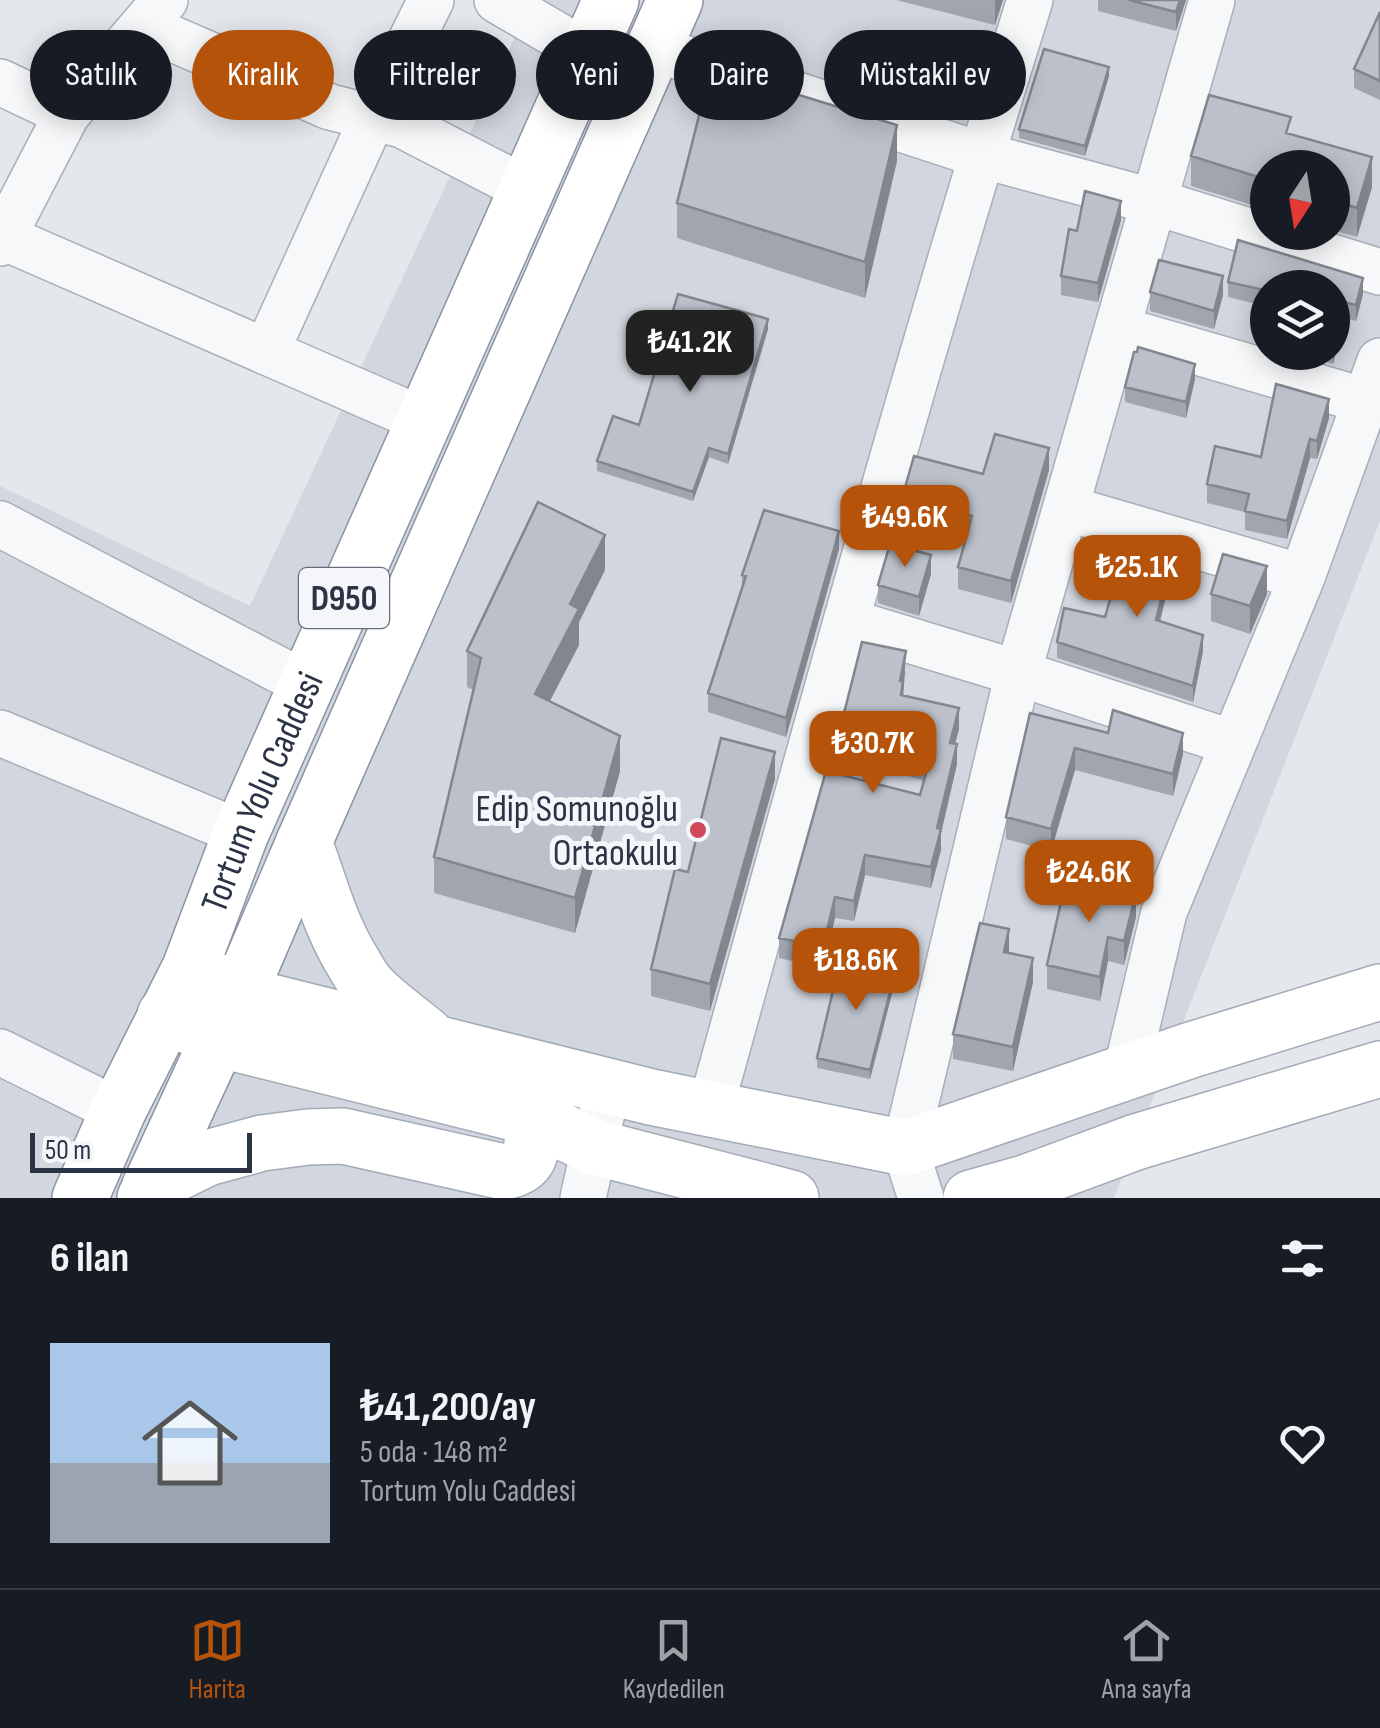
<!DOCTYPE html>
<html lang="tr">
<head>
<meta charset="utf-8">
<style>
	:root { --surface:#171b24; --page:#242831; --text:#f1f3f6; --muted:#9ea1a6; --line:#363941; --accent:#b45309 }
	body { margin:0; font-family:"Sofia Sans Condensed",sans-serif; background:var(--page); color:var(--text); height:100vh; display:flex; flex-direction:column; font-size:38px; white-space:nowrap }
	* { box-sizing:border-box; margin:0 }
	p { font-size:32px; color:var(--muted) }
	.icon { flex:none; width:55px; height:55px; fill:none; stroke:currentColor; stroke-width:2; stroke-linecap:round; stroke-linejoin:round }
	.map { position:relative; height:1198px; overflow:hidden }
	.details { display:flex; flex-direction:column; background:var(--surface); flex:1 }
	.details>* { flex:none }
	.hud { position:absolute; left:30px; top:30px; width:1320px; height:90px; display:flex; gap:20px }
	.needle { width:65px; rotate:192deg }
	.buttons { position:absolute; left:1250px; top:150px; display:grid; gap:20px }
	.buttons a { display:grid; place-items:center; width:100px; height:100px; border-radius:50%; background:var(--surface); box-shadow:0 5px 25px #0003; font-size:50px }
	.scale { position:absolute; left:30px; bottom:25px; width:222px; box-sizing:border-box; padding-left:10px; border:5px solid #2b3445; border-top:0; font-size:28px; line-height:35px; white-space:nowrap; color:#2b3445; -webkit-text-stroke:8px #f4f6f9; paint-order:stroke }
	.price { position:absolute; translate:-50% -85px; padding:0 22px; border-radius:20px; background:var(--accent); color:#fff; font-size:32px; line-height:65px; filter:drop-shadow(0 2px 5px #0008) }
	.price::after { content:''; position:absolute; left:50%; top:60px; width:30px; height:22px; margin-left:-15px; background:inherit; clip-path:polygon(0 0,100% 0,50% 100%) }
	.price.on { background:#222; color:#fff }
	ul { padding:0; list-style:none }
	li { display:flex; align-items:center; gap:30px; height:250px; padding:0 50px }
	li span { display:grid; place-items:center; flex:none; width:280px; height:200px; border-radius:0px; color:#555 }
	li>.icon { margin-inline-start:auto }
	span .icon { width:120px; height:120px; fill:#fffc; stroke-width:1 }
	li b { font-size:42px }
	h2 { display:flex; justify-content:space-between; align-items:center; height:120px; padding:0 50px; font-size:42px }
	.pill { padding:0 35px; border-radius:45px; background:var(--surface); box-shadow:0 5px 25px #0003; font-size:35px; line-height:90px }
	.pill.on { background:var(--accent); color:#fff }
	.menu { display:flex; justify-content:space-around; align-items:center; height:140px; border-top:2px solid var(--line); background:var(--surface); font-size:28px; color:var(--muted) }
	.menu a { display:grid; justify-items:center; gap:5px }
	.menu .on { color:var(--accent) }
	.map>svg:first-child { display:block }
	.built { fill:#d2d6de; fill-rule:evenodd }
	.lines { fill:none; stroke-linecap:round; stroke-linejoin:round }
	.minor-casing { stroke:#a9aeb7; stroke-width:48 }
	.major-casing { stroke:#a3abb8; stroke-width:58 }
	.highway-casing { stroke:#8b94a3; stroke-width:58 }
	.minor { stroke:#f7f8fa; stroke-width:45 }
	.major { stroke:#fff; stroke-width:55 }
	.highway { stroke:#fff; stroke-width:55 }
	.wall { fill:#a1a5ae }
	.shaded-wall { fill:#83868d }
	.building { fill:#bbc0ca; stroke:#83868d; stroke-width:2.5 }
	.poi-dot { fill:#d1495b; stroke:#f4f6f9; stroke-width:4 }
	.labels { text-anchor:middle; stroke-width:10; stroke-linejoin:round; paint-order:stroke }
	.shield { fill:#f4f6f9; stroke:#676e7b; stroke-width:2.5 }
	.shield-label { font-size:35px; font-weight:bold; fill:#2b3445 }
	.street-label { font-size:38px; fill:#2b3445; stroke:#f4f6f9 }
	.poi-label { font-size:38px; fill:#2b3445; stroke:#f4f6f9; text-anchor:end }
</style>
</head>
<body>
<div class="map">
<svg width="1380" height="1198" viewBox="0 0 1380 1198">
	<rect width="100%" height="100%" fill="#e4e7ec"/>
	<path class="built" d="M532,0h848v521l-266,677h-1114v-712l250,120zM1268,168h64v64h-64zM1268,288h64v64h-64z"/>
	<g class="lines">
		<defs>
			<path id="minor" d="M497,0l92,54
				M143,26l187,81 72,18 126,65
				M653,48l328,107 174,47 225,70
				M0,82l67,32
				M3,237l420,183
				M0,243l67,-129 98,-114
				M1118,329l248,72
				M266,352l107,-235 58,-117
				M1066,508l236,69
				M0,524l306,160
				M846,621l172,52 215,70
				M0,733l241,100
				M0,1052l118,59
				M1126,1072l38,-160 138,-335 78,-216
				M710,1110c103,-371 204,-742 320,-1110
				M583,1198l25,-112
				M921,1198l-16,-50 113,-475 194,-673"/>
			<path id="major" d="M304,842c16,42 25,82 50,122 5,9 11,19 18,26 16,16 36,30 54,45
				M197,971l42,23 412,103 254,51 286,-98 189,-58
				M165,1015l52,24 318,79 59,29 197,51
				M150,1186l57,-28 55,-15 46,-6 35,-1 161,36c33,-7 26,-25 31,-54
				M971,1198l54,-15 111,-41 244,-73"/>
			<g id="highway">
				<path id="s1" d="M80,1198l38,-87 72,-143 51,-135 370,-833"/>
				<path d="M145,1198l94,-204 65,-152 371,-842"/>
			</g>
		</defs>
		<use href="#minor" class="minor-casing"/>
		<use href="#major" class="major-casing"/>
		<use href="#highway" class="highway-casing"/>
		<use href="#minor" class="minor"/>
		<use href="#major" class="major"/>
		<use href="#highway" class="highway"/>
	</g>
	<path class="wall" d="M896,0h107l-8,25z
		M1098,0h88l-10,31 -78,-20z
		M1380,12v88l-26,-12v-19z
		M1109,76l-24,80 -66,-18v-9z
		M1291,134l81,53 -15,50 -25,-7v-62h-64v42l-77,-24v-30z
		M897,161l-32,137 -188,-60v-35z
		M1121,220l-23,82 -37,-7v-19z
		M1238,240l125,38v16l-7,27 -12,-3 -11,46 -40,-12h39v-64h-64v57l-10,-3v-15l6,-21 -36,-9v-15z
		M1150,292l73,3 -9,34 -64,-18z
		M768,329l-40,135 -19,-7 -16,44 -96,-30v-10l42,-36z
		M1195,379l-9,39 -61,-16v-15z
		M1329,418l-12,41 -7,-1 -23,81 -42,-9v-18l-38,-9v-19l54,-27z
		M1049,470l-38,133 -53,-14v-22l8,-31 -64,-16v-22l81,-24z
		M839,549l-53,188 -78,-25v-19l34,-103v-15z
		M1173,567l-13,55 43,29 -10,51 -136,-44v-16l48,-25z
		M605,570l-26,52v23l-29,56 70,70 -45,162 -141,-40v-36l40,-167 -7,-3v-36z
		M931,574l-12,42 -41,-13v-18z
		M1211,594h56l-17,40 -39,-13z
		M906,671l-3,12v12l56,34 -4,15 2,20 -16,69v17l-10,38 -66,-13 -11,46 -19,-3 -12,50 -44,-10v-20l141,-143 4,-14 -85,-28v-20z
		M1030,713l153,41 -10,42 -98,-26 -24,81 -45,-12v-22z
		M775,779l-65,232 -59,-15v-27l37,-97z
		M1136,917l-12,48 -16,-4 -8,40 -53,-12v-24z
		M1009,953l24,29 -20,89 -60,-12v-25z
		M896,978l-26,101 -53,-11v-10z"/>
	<path class="shaded-wall" d="M995,0h8l-8,25z
		M1180,0h6l-10,31v-19z
		M1109,67v9l-24,80v-10z
		M897,125v36l-32,137v-36z
		M1372,157v30l-15,50v-29z
		M1121,201v19l-23,82v-19z
		M1223,276v19l-9,34v-18z
		M1363,278v16l-7,27v-16z
		M1344,302v16l-11,46v-16z
		M768,319v10l-40,135v-10z
		M1195,364v15l-9,39v-16z
		M1329,399v19l-12,41v-18z
		M1310,439v19l-23,81v-18z
		M709,448v9l-16,44v-9z
		M1049,448v22l-38,133v-22z
		M839,531v18l-53,188v-19z
		M605,535v35l-26,52v23l-44,84v-35l35,-90z
		M1173,550v17l-17,70v-17z
		M931,555v19l-12,42v-19z
		M1267,566v28l-17,40v-28z
		M1203,635v16l-10,51v-16z
		M906,651l-3,51 -2,13 -1,-34z
		M959,708v21l-9,34v-20z
		M1183,733v21l-10,42v-22z
		M620,736v35l-45,162v-35z
		M957,744v20l-16,69v17l-10,38v-21l6,-39z
		M1075,748v22l-24,81v-22z
		M775,752v27l-65,232v-27z
		M865,855v20l-11,46v-20z
		M1136,893v24l-12,48v-24z
		M835,897v21l-12,50v-21z
		M1009,929v24l-5,-1z
		M1108,937v24l-8,40v-24z
		M1033,958v24l-20,89v-24z
		M896,969v9l-26,101v-9z"/>
	<path class="building" d="M1129,0h51l-4,12z
		M1380,12v69l-26,-12z
		M1044,49l65,18 -24,79 -66,-17z
		M711,68l186,57 -32,137 -188,-59z
		M1209,95l82,22 -5,16 86,24 -15,51 -25,-8v-32h-64v12l-77,-24z
		M1085,191l36,10 -23,82 -37,-7 8,-47 8,2z
		M1238,240l125,38 -7,27 -12,-3 -11,46 -1,-60h-64v3l-40,-9z
		M1159,260l64,16 -9,35 -64,-19z
		M1268,292v37l-10,-2z
		M678,294l90,25 -40,135 -19,-6 -16,44 -96,-31 16,-45 26,9z
		M1138,347l57,17 -9,38 -61,-15 9,-35h3z
		M1276,384l53,15 -12,42 -7,-2 -23,82 -42,-10 4,-17 -42,-10 8,-38 46,11z
		M995,434l54,14 -38,133 -53,-14 14,-51 -70,-18 12,-42 69,18z
		M538,502l67,33 -35,69 9,5 -44,85 85,42 -45,162 -141,-41 47,-199 -14,-7z
		M764,510l75,21 -53,187 -78,-25 38,-117 -4,-1z
		M1128,537l45,13 -17,70 47,15 -10,51 -136,-44 7,-34 41,9z
		M890,544l41,11 -12,42 -41,-12z
		M1223,554l44,12 -17,40 -39,-12z
		M862,642l44,9 -6,30h3l-2,14 58,13 -9,35 7,1 -20,84 4,1 -10,38 -66,-12 -11,46 -19,-4 -12,50 -44,-9 47,-167 94,24 9,-33 -90,-29z
		M1113,710l70,23 -10,41 -98,-26 -24,81 -45,-12 24,-104 78,20z
		M721,738l54,14 -65,232 -59,-15 24,-100 13,3z
		M1067,875l69,18 -12,48 -16,-4 -8,40 -53,-12z
		M980,923l29,6 -5,23 29,6 -20,89 -60,-13z
		M841,957l55,12 -26,101 -53,-12z"/>
	<circle class="poi-dot" cx="698" cy="830" r="10"/>
	<g class="labels">
		<rect class="shield" x="299" y="568" width="90" height="60" rx="8"/>
		<g class="shield-label">
			<text x="344" y="610">D950</text>
		</g>
		<g class="street-label">
			<text dy="13" stroke="none"><textPath href="#s1" startOffset="445">Tortum Yolu Caddesi</textPath></text>
		</g>
		<g class="poi-label">
			<text x="678" y="821">Edip Somunoğlu<tspan x="678" dy="44">Ortaokulu</tspan></text>
		</g>
	</g>
</svg>
<div class="buttons">
<a><svg class="needle" viewBox="-14 -14 28 28"><path d="M0-13l5 13h-10z" fill="#e53935"/><path d="M0 13l5-13h-10z" fill="#9ea1a6"/></svg></a>
<a><svg class="icon" aria-label="layers" viewBox="0 0 24 24"><path d="M12 4l9 5-9 5-9-5zM3 14l9 5 9-5"/></svg></a>
</div>
<div class="scale">50 m</div>
<b class="price on" style="left:690px;top:395px">₺41.2K</b>
<b class="price" style="left:905px;top:570px">₺49.6K</b>
<b class="price" style="left:1137px;top:620px">₺25.1K</b>
<b class="price" style="left:873px;top:796px">₺30.7K</b>
<b class="price" style="left:1089px;top:925px">₺24.6K</b>
<b class="price" style="left:856px;top:1013px">₺18.6K</b>
<div class="hud">
<a class="pill">Satılık</a>
<a class="pill on">Kiralık</a>
<a class="pill">Filtreler</a>
<a class="pill">Yeni</a>
<a class="pill">Daire</a>
<a class="pill">Müstakil ev</a>
</div>
</div>
<section class="details">
<h2>6 ilan<svg class="icon" aria-label="filters" viewBox="0 0 24 24"><path d="M4 7h16M4 17h16"/><circle cx="9" cy="7" r="2"/><circle cx="15" cy="17" r="2"/></svg></h2>
<ul>
<li><span style="background:linear-gradient(#a9c7e8 60%,#9aa5b1 0)"><svg class="icon" aria-label="home" viewBox="0 0 24 24"><path d="M3 11l9-7 9 7M6 9v11h12V9"/></svg></span><div><b>₺41,200/ay</b><p>5 oda · 148 m²</p><p>Tortum Yolu Caddesi</p></div><svg class="icon" aria-label="heart" viewBox="0 0 24 24"><path d="M12 20l-8-8c-3-5 5-10 8-4 3-6 11-1 8 4z"/></svg></li>
</ul>
</section>
<nav class="menu">
<a class="on"><svg class="icon" aria-label="map" viewBox="0 0 24 24"><path d="M3 6l6-2 6 2 6-2v14l-6 2-6-2-6 2zM9 4v14M15 6v14"/></svg>Harita</a>
<a><svg class="icon" aria-label="saved" viewBox="0 0 24 24"><path d="M7 4h10v16l-5-4-5 4z"/></svg>Kaydedilen</a>
<a><svg class="icon" aria-label="home" viewBox="0 0 24 24"><path d="M3 11l9-7 9 7M6 9v11h12V9"/></svg>Ana sayfa</a>
</nav>
</body>
</html>
